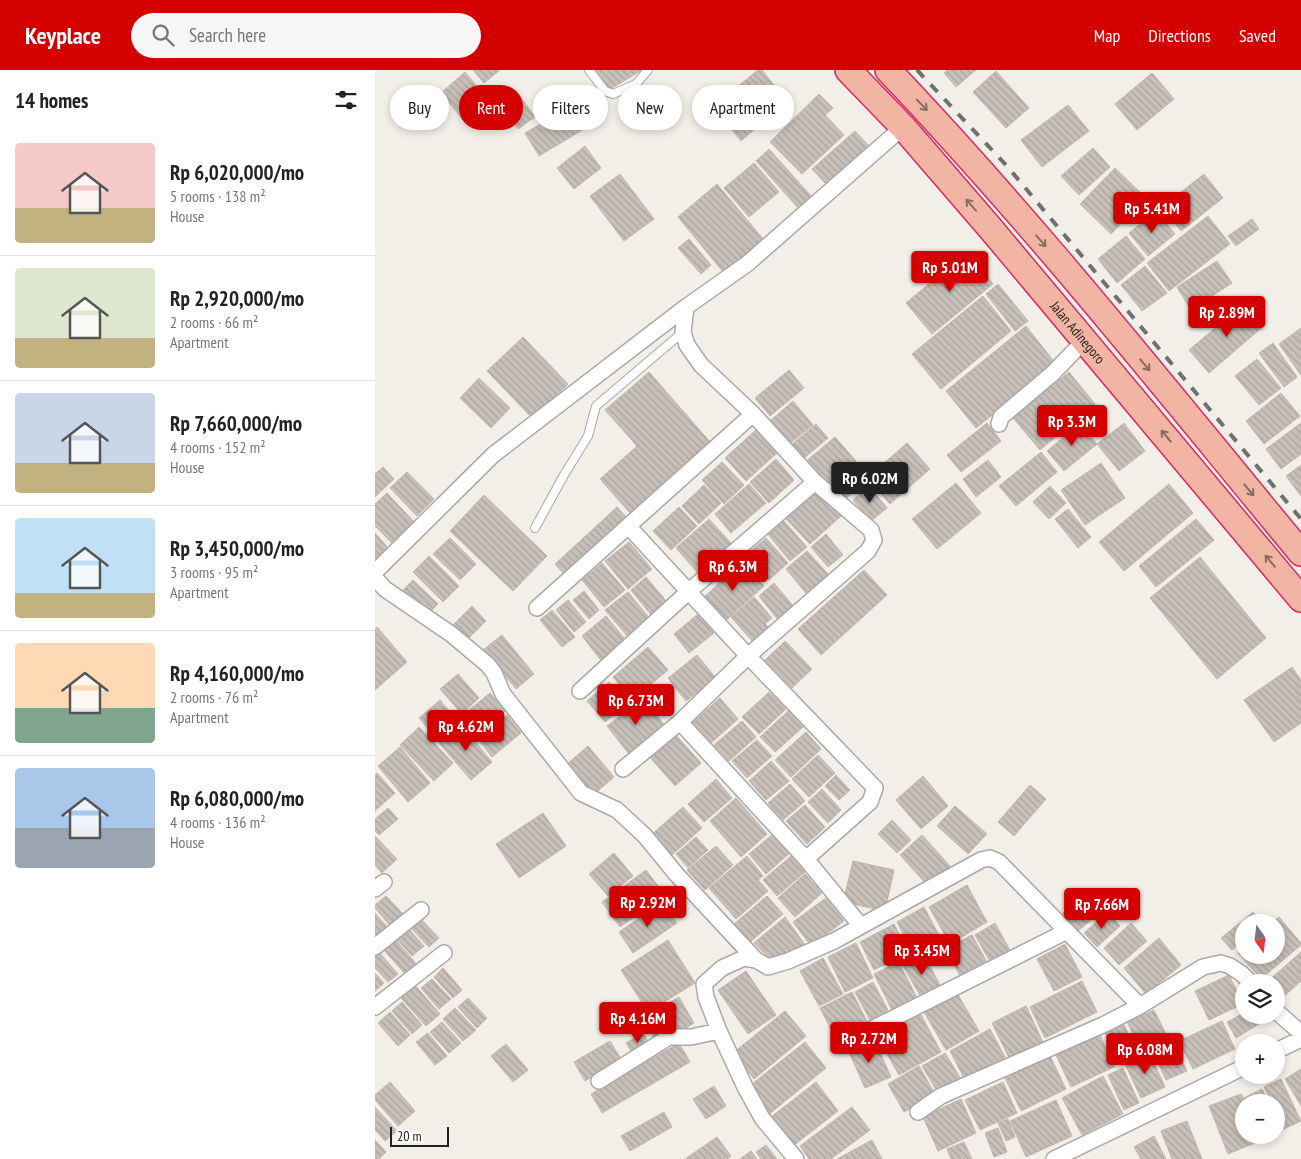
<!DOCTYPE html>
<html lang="en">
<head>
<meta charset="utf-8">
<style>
	:root { --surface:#fff; --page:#f6f6f6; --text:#222; --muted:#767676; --line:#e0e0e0; --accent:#d40000 }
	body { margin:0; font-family:"PT Sans Narrow",sans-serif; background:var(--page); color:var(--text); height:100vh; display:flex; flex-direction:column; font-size:19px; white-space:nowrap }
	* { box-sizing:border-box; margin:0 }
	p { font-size:16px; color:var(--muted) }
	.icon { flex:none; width:28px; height:28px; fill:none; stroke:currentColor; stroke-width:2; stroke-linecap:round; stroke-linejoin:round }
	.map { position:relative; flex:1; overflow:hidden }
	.drawer { display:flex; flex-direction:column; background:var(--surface); width:375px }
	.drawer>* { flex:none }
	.guide { position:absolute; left:15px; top:15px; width:475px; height:45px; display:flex; gap:10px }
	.needle { width:32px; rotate:166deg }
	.controls { position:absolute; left:860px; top:844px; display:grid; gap:10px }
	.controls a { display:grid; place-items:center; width:50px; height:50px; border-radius:50%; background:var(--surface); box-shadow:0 2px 8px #0003; font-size:25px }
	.scale { position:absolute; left:15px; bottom:12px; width:59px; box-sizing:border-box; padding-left:5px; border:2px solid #222; border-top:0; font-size:14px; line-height:18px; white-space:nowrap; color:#222; -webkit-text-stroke:4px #fff; paint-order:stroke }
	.price { position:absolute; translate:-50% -42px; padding:0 11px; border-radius:5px; background:var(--accent); color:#fff; font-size:16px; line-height:32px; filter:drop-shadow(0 1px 2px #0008) }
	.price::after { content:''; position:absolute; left:50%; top:30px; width:15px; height:11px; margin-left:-8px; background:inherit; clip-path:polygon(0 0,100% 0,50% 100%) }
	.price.selected { background:#222; color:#fff }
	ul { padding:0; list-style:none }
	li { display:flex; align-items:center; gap:15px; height:125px; padding:0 15px }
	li+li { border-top:1px solid var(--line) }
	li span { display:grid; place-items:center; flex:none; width:140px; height:100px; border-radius:5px; color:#555 }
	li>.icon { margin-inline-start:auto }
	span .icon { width:60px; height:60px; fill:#fffc; stroke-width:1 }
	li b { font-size:21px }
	h2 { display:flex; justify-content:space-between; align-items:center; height:60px; padding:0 15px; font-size:21px }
	.pill { padding:0 18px; border-radius:22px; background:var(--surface); box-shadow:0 2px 8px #0003; font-size:18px; line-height:45px }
	.pill.selected { background:var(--accent); color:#fff }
	header { display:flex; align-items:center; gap:30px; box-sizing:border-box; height:70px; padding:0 25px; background:var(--accent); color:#fff }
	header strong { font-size:24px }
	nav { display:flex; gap:28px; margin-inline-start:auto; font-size:18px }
	.search { width:350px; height:45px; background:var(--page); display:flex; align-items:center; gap:12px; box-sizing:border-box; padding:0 18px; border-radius:28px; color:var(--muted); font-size:19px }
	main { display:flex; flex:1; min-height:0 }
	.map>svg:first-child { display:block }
	.building { fill:url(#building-back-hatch); stroke:#c4b6ab }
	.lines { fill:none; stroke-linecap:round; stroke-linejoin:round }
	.service-casing { stroke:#a9a9a9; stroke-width:10 }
	.minor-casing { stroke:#a9a9a9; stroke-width:18 }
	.trunk-casing { stroke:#dc2a67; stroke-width:28 }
	.service { stroke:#fff; stroke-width:8 }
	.minor { stroke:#fff; stroke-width:15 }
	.trunk { stroke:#f2b4a3; stroke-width:25 }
	.rail { stroke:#707070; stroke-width:4; stroke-dasharray:10 10; stroke-linecap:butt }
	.oneway { stroke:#8a6b62 }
	.labels { text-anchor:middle; stroke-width:4.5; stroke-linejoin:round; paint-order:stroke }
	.street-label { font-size:14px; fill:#222; stroke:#fff }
</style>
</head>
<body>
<header>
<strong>Keyplace</strong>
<div class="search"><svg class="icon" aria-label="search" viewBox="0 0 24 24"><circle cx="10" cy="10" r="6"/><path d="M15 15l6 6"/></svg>Search here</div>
<nav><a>Map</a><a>Directions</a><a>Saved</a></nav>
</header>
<main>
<section class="drawer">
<h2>14 homes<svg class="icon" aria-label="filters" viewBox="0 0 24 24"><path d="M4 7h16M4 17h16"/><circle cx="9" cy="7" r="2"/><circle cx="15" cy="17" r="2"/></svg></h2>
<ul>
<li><span style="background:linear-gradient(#f6c9c9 65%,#c2b280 0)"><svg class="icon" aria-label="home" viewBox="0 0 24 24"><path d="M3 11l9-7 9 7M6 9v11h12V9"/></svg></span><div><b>Rp 6,020,000/mo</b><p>5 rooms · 138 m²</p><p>House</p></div></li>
<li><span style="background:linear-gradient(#dfe7d0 70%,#c2b280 0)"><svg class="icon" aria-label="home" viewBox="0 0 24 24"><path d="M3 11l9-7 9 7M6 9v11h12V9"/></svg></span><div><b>Rp 2,920,000/mo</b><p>2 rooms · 66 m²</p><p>Apartment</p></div></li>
<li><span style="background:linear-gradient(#c9d6e8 70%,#c2b280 0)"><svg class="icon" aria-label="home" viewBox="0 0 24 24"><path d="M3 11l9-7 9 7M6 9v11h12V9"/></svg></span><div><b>Rp 7,660,000/mo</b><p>4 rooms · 152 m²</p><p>House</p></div></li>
<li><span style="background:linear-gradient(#bfe0f5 75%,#c2b280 0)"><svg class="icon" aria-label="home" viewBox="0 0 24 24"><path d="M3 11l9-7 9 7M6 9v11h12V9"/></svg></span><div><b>Rp 3,450,000/mo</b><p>3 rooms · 95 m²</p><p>Apartment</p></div></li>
<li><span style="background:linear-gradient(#ffd9b3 65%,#7fa58c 0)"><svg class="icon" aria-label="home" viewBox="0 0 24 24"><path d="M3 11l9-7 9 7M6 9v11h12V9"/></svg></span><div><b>Rp 4,160,000/mo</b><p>2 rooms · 76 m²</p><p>Apartment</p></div></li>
<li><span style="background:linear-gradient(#a9c7e8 60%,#9aa5b1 0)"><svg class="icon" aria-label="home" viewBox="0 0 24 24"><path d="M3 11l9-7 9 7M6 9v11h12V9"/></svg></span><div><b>Rp 6,080,000/mo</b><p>4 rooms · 136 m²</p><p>House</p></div></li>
</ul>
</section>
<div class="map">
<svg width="926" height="1089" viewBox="0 0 926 1089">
	<defs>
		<pattern id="building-back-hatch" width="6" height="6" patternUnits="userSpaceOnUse" patternTransform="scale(1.25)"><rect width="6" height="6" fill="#c7bfb8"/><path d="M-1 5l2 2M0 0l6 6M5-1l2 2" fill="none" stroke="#aba49e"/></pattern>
	</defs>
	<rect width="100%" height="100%" fill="#f2efe9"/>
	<path class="building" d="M98,0h27l-16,13z
		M219,0h48l-35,21z
		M383,0h4l16,20 -29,23 -17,-22z
		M573,0h28l-20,17 -12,-14z
		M621,1l33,37 -23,20 -33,-36z
		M90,2l24,29 -24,21 -24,-29z
		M777,3l22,26 -37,31 -22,-26z
		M444,24l14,14 -8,7 19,20 -42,39 -32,-32z
		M144,25l16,22 -17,12 -16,-21z
		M356,27l26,30 -16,14 -26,-31z
		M693,35l21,26 -47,36 -21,-27z
		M195,37l14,22 -45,27 -14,-23z
		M480,61l14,15 -43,38 -14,-15z
		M210,76l16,22 -27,21 -17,-21z
		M718,78l17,19 -31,28 -18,-19z
		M394,79l44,49 -13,12 -44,-49z
		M379,93l25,29 -30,25 -25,-29z
		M740,98l31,30 -35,36 -31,-30z
		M245,104l34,45 -30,22 -34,-45z
		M829,104l19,24 -42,33 -19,-24z
		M342,114l47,56 -40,33 -46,-56z
		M781,141l19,23 -27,22 -19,-23z
		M833,146l22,28 -61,47 -22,-28z
		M877,149l7,10 -23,17 -8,-10z
		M751,166l19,23 -28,24 -19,-24z
		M314,169l22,26 -10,9 -23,-26z
		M592,182l26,32 -61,50 -26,-31z
		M842,191l15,22 -41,27 -14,-23z
		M770,196l22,27 -25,18 -21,-26z
		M623,214l30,37 -13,10 -29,-37z
		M608,226l28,35 -70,58 -29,-35z
		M871,232l19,23 -56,48 -20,-23z
		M651,256l30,38 -80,64 -30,-37z
		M926,258v47l-22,-31z
		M148,267l45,47 -36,34 -45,-47z
		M898,273l24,34 -13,10 -25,-34z
		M882,289l24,29 -22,17 -24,-29z
		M414,300l15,18 -34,28 -15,-18z
		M274,302l62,71 -81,70 -30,-34 37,-33 -32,-36z
		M694,302l26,32 -55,46 -27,-32z
		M104,308l31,30 -19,20 -31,-30z
		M906,323l19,23 -36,28 -18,-23z
		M418,331l20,24 -24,19 -19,-23z
		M612,353l14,18 -40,31 -14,-17z
		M706,353l16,21 -33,27 -17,-20z
		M749,353l21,28 -26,20 -22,-27z
		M926,353v31l-20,15 -15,-20z
		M441,354l12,14 -25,21 -12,-14z
		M382,359l21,23 -32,29 -21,-23z
		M460,367l21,24 -32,27 -20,-25z
		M532,373l23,26 -40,35 -23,-26z
		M666,382l16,20 -41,34 -17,-20z
		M401,389l18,21 -25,23 -19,-21z
		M613,390l13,17 -25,20 -13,-18z
		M347,392l22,23 -20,19 -22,-24z
		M726,393l24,35 -40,27 -24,-35z
		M926,395v31l-15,-20z
		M8,397l11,12 -19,18v-23z
		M32,402l27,27 -17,17 -27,-28z
		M473,402l12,14 -17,15 -12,-14z
		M581,413l25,30 -44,36 -25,-30z
		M374,414l17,19 -35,30 -16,-19z
		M794,414l24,29 -69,58 -25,-29z
		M329,415l17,18 -22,21 -17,-18z
		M494,416l18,22 -16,13 -18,-21z
		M675,416l16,17 -17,16 -16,-17z
		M442,420l24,26 -31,28 -24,-25z
		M12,423l29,31 -22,21 -19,-19v-22z
		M109,425l63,61 -34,35 -63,-60z
		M242,437l11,12 -62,57 -11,-12z
		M304,437l18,19 -26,24 -18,-19z
		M693,439l23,28 -13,11 -23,-29z
		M334,449l22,24 -33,30 -22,-25z
		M821,449l18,21 -58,47 -17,-21z
		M408,450l24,27 -17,14 -23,-28z
		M0,463l14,16 -14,13z
		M451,464l17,21 -15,12 -17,-20z
		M75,468l26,26 -16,16 -27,-26z
		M391,468l22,25 -19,17 -23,-25z
		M254,472l23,27 -24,20 -23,-28z
		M432,481l21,23 -22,19 -20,-24z
		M54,486l30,30 -16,16 -30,-30z
		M825,487l66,81 -49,41 -67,-81z
		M367,492l22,24 -41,37 -21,-24z
		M227,493l23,27 -21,17 -22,-27z
		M489,500l23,25 -66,60 -23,-26z
		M271,507l22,26 -16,13 -21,-26z
		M38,510l25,24 -11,11 -24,-25z
		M399,513l21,25 -16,13 -20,-25z
		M209,521l15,19 -10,9 -16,-19z
		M253,522l23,28 -22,18 -24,-28z
		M379,527l18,21 -7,6 4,4 -16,14 -22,-25z
		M193,530l18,22 -12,10 -18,-22z
		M97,536l14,15 -21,21 -15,-14z
		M177,540l23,27 -13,10 -22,-27z
		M323,544l16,19 -25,20 -15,-19z
		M231,546l22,27 -25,20 -21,-27z
		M2,557l30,35 -32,28v-61z
		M127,565l32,39 -18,15 -33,-39z
		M410,571l27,28 -20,19 -27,-28z
		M273,577l20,23 -36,30 -19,-23z
		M322,585l19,23 -30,23 -18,-23z
		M917,597l9,13v43l-27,19 -30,-42z
		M83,604l21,24 -17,16 -22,-25z
		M234,612l18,22 -22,18 -18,-21z
		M394,622l17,17 -27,25 -17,-17z
		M115,623l15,18 -31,26 -15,-19z
		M269,628l21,28 -36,28 -22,-28z
		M345,628l18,21 -28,25 -18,-21z
		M65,630l18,22 -21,17 -18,-21z
		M413,641l15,16 -28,25 -15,-15z
		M132,645l14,18 -29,24 -14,-18z
		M367,651l14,16 -27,24 -15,-16z
		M86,655l31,37 -21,18 -32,-37z
		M44,657l34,36 -19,18 -34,-36z
		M431,662l15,17 -30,28 -16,-17z
		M299,663l27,30 -26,23 -26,-30z
		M382,670l15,16 -25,22 -15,-17z
		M213,676l26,31 -21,18 -26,-31z
		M25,677l30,36 -22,19 -30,-36z
		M443,685l17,18 -26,24 -17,-18z
		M396,691l18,20 -23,19 -17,-19z
		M2,703l18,20 -20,18v-35z
		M461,705l14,15 -11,10 -14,-14z
		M548,706l25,30 -27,23 -25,-29z
		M341,709l16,19 -28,24 -16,-18z
		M415,714l15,17 -22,19 -15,-17z
		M655,715l16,14 -32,37 -16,-14z
		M447,719l19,21 -13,13 -20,-21z
		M361,728l31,36 -26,23 -31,-36z
		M430,735l20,22 -18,17 -21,-23z
		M580,736l32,28 -19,20 -31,-28z
		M308,737l19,21 -30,27 -20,-21z
		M13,738l10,11 -19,16 -4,-4v-12z
		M168,743l23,33 -47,32 -23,-34z
		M517,750l19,20 -14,13 -19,-19z
		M399,763l17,19 -25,22 -17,-20z
		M547,765l28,31 -22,20 -28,-31z
		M0,766l22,23 -15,14 -7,-8z
		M321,767l12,13 -20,18 -12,-14z
		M341,776l17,19 -28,25 -18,-20z
		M239,783l19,23 -25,20 -19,-22z
		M372,786l16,20 -5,4 10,11 -32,28 -27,-31z
		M416,786l14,16 -28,24 -14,-16z
		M478,791l41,9 -9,41 -42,-9z
		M271,800l19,25 -45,32 -18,-25z
		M430,804l17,19 -27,24 -17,-19z
		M592,815l20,37 -37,22 -21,-37z
		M715,820l15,18 -27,23 -15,-18z
		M11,826l20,21 -13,12 -18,-21v-3z
		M392,826l16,18 -33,28 -16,-18z
		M451,828l18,23 -33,25 -18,-24z
		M288,832l14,21 -44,30 -14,-21z
		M549,837l16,30 -28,14 -15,-29z
		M733,842l12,14 -23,21 -13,-14z
		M878,842l9,10h-18v18l-12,10 -11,-12z
		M0,843l15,17 -11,10 -4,-5z
		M410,847l21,29 -34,15 -18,-18z
		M904,847l22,26v2l-40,34 -23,-26 6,-5v7h32v-33h-3z
		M45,848l19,20 -10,9 -19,-20z
		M620,853l17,31 -20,11 -17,-30z
		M756,853l16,18 -28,24 -15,-17z
		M519,854l14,28 -34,18 -14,-28z
		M33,858l16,18 -12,10 -16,-18z
		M597,865l17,31 -26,15 -18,-32z
		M784,868l22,27 -35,29 -22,-26z
		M20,869l24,28 -11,10 -25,-28z
		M293,870l27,43 -47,29 -27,-42z
		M481,873l17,35 -28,14 -17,-35z
		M690,874l17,33 -28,14 -17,-32z
		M3,881l20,23 -10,8 -13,-14v-14z
		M926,882v29l-19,17 -6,-5v-11h-9z
		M549,885l17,32 -20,10 -18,-31z
		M448,888l20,36 -24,12 -19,-35z
		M524,892l19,38 -25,12 -19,-38z
		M68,898l19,22 -9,8 -19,-21z
		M371,901l30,44 -28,19 -30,-44z
		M0,903l9,10 -9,8z
		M854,905l14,29 -34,16 -14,-29z
		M57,909l19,20 -12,10 -18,-21z
		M707,911l15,31 -52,26 -15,-31z
		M498,912l15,28 -18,10 -15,-28z
		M40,915l25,29 -14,12 -25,-28z
		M477,922l16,31 -32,16 -16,-31z
		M582,923l22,38 -33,19 -22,-38z
		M304,927l15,26 -21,13 -16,-27z
		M93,928l19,20 -10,10 -19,-21z
		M27,932l20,23 -10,9 -20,-23z
		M651,936l17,36 -34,16 -17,-35z
		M80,938l21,22 -13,11 -20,-22z
		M779,940l14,28 -27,12 -14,-28z
		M410,941l21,25 -52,43 -21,-26z
		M15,942l20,23 -12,11 -20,-23z
		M282,942l11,19 -13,8 -12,-19z
		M545,943l21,39 -42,23 -22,-38z
		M869,943v2h17l3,6 -28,17 -9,-16z
		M847,951l13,28 -42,20 -14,-28z
		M67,952l19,21 -12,10 -19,-21z
		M749,954l13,30 -19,9 -13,-30z
		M615,959l15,28 -41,21 -14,-27z
		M53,963l19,23 -12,9 -19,-23z
		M268,963l7,12 -17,9 -7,-11z
		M725,965l14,32 -43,20 -15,-32z
		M499,969l17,38 -26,11 -17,-38z
		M235,971l11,18 -36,22 -11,-19z
		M798,971l14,30 -21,9 -14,-30z
		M430,972l21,26 -58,47 -21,-27z
		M304,973l11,19 -88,51 -11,-19z
		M131,974l22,26 -15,12 -22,-26z
		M774,982l16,35 -24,11 -16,-34z
		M570,983l16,26 -23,14 -16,-27z
		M675,986l16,33 -45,22 -16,-33z
		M544,996l16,28 -31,18 -16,-28z
		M748,998l16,35 -15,7 -16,-35z
		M926,999v37l-16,-27z
		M728,1006l20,38 -41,21 -20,-37z
		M906,1009l20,42 -17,8 -8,-16v-11h-5l-7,-15z
		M15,1012l25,29 -17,15 -23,-26v-5z
		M441,1012l22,29 -45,35 -22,-29z
		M628,1012l14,31 -37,17 -15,-30z
		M339,1016l12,20 -20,13 -13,-20z
		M887,1019l7,13h-22l-3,-4z
		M866,1024l4,8 -1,33h14l2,6 -32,13 -19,-48z
		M586,1029l15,34 -38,18 -15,-34z
		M681,1030l16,36 -46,21 -16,-36z
		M0,1037l22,24 -12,10 -10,-11z
		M477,1037l18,23 -39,29h-22l-9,-13z
		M289,1042l8,15 -42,24 -9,-15z
		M633,1049l7,18 -9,4 -8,-18z
		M812,1051l15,38h-30l-11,-28z
		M623,1058l9,24 -13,5 -9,-24z
		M779,1066l12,23h-25l-7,-12z
		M342,1067l14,19 -4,3h-42z
		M0,1070l11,12 -7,7h-4z
		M497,1070l10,19h-45z
		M589,1072l8,17h-21l-4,-10z
		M391,1075l11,14h-16l-5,-7z
		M376,1081l6,8h-17z"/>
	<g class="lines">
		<defs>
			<path id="service" d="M214,0l16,21 8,3 23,-10 12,-14
				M160,458l29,-53 24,-39 8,-30 87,-74"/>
			<path id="minor" d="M624,354l2,-7 51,-43 33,-34
				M254,457l119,129 127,132 -5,14 -64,57
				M0,502l118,-117 193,-148 61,-43 156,-137
				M0,508l10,11 66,45 37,31 6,8 9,21 78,99 36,17 28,26 32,39 79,85 12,7 20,-6 46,-20 147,-81 9,-2 9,4 141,144
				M162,538l216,-194
				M205,621l108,-99 127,-110
				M305,652l126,137 55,67
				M248,699l57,-47 68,-66 120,-105 6,-11 -3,-10 -56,-48 -62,-68 -52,-49 -14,-20 -4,-13 3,-25
				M0,819l9,-7
				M0,877l46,-37
				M381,890l-12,-2 -22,10 -18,16 2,13 13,34 26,56 17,31 34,41
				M0,937l69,-54
				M901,941l25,22
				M485,965l207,-104
				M901,981l25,-12
				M224,1011l70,-44h22l28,-6
				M543,1042l23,-16 164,-72 35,-18 63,-39 18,-4 9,3 12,8 8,8
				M679,1089l190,-92"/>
			<g id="trunk">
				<path id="s1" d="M473,0l55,57 88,102 310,370"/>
				<path d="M513,0c146,153 278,320 413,483"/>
			</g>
		</defs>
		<use href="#service" class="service-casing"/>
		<use href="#minor" class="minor-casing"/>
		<use href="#trunk" class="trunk-casing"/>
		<use href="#service" class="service"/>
		<use href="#minor" class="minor"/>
		<use href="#trunk" class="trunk"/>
		<path class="rail" d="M542,0l90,96 294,353"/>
	</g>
	<defs><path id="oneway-shaft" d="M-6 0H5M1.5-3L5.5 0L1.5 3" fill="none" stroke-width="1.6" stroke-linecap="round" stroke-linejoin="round" transform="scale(1.25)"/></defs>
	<g class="oneway">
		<use href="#oneway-shaft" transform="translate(547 35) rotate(46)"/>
		<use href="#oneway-shaft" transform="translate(596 135) rotate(-131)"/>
		<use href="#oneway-shaft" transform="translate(666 171) rotate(49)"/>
		<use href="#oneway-shaft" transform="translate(770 295) rotate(50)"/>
		<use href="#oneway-shaft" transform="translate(791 366) rotate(-130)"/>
		<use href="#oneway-shaft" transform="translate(874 420) rotate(50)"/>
		<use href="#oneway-shaft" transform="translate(895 491) rotate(-130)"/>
	</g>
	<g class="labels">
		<g class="street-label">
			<text dy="5" stroke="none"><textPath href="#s1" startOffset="349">Jalan Adinegoro</textPath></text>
		</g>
	</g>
</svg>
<div class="controls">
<a><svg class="needle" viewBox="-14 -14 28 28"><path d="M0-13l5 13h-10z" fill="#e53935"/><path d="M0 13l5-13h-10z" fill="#767676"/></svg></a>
<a><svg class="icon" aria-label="layers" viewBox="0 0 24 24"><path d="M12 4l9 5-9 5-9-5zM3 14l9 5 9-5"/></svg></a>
<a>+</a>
<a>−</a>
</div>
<div class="scale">20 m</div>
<b class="price" style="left:777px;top:164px">Rp 5.41M</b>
<b class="price" style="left:575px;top:223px">Rp 5.01M</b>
<b class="price" style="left:852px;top:268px">Rp 2.89M</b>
<b class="price" style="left:697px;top:377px">Rp 3.3M</b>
<b class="price selected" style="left:495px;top:434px">Rp 6.02M</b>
<b class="price" style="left:358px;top:522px">Rp 6.3M</b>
<b class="price" style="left:261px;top:656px">Rp 6.73M</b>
<b class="price" style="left:91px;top:682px">Rp 4.62M</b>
<b class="price" style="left:273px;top:858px">Rp 2.92M</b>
<b class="price" style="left:727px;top:860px">Rp 7.66M</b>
<b class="price" style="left:547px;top:906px">Rp 3.45M</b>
<b class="price" style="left:263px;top:974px">Rp 4.16M</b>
<b class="price" style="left:494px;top:994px">Rp 2.72M</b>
<b class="price" style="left:770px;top:1005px">Rp 6.08M</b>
<div class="guide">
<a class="pill">Buy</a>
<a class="pill selected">Rent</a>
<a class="pill">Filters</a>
<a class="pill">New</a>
<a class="pill">Apartment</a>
</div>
</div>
</main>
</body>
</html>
